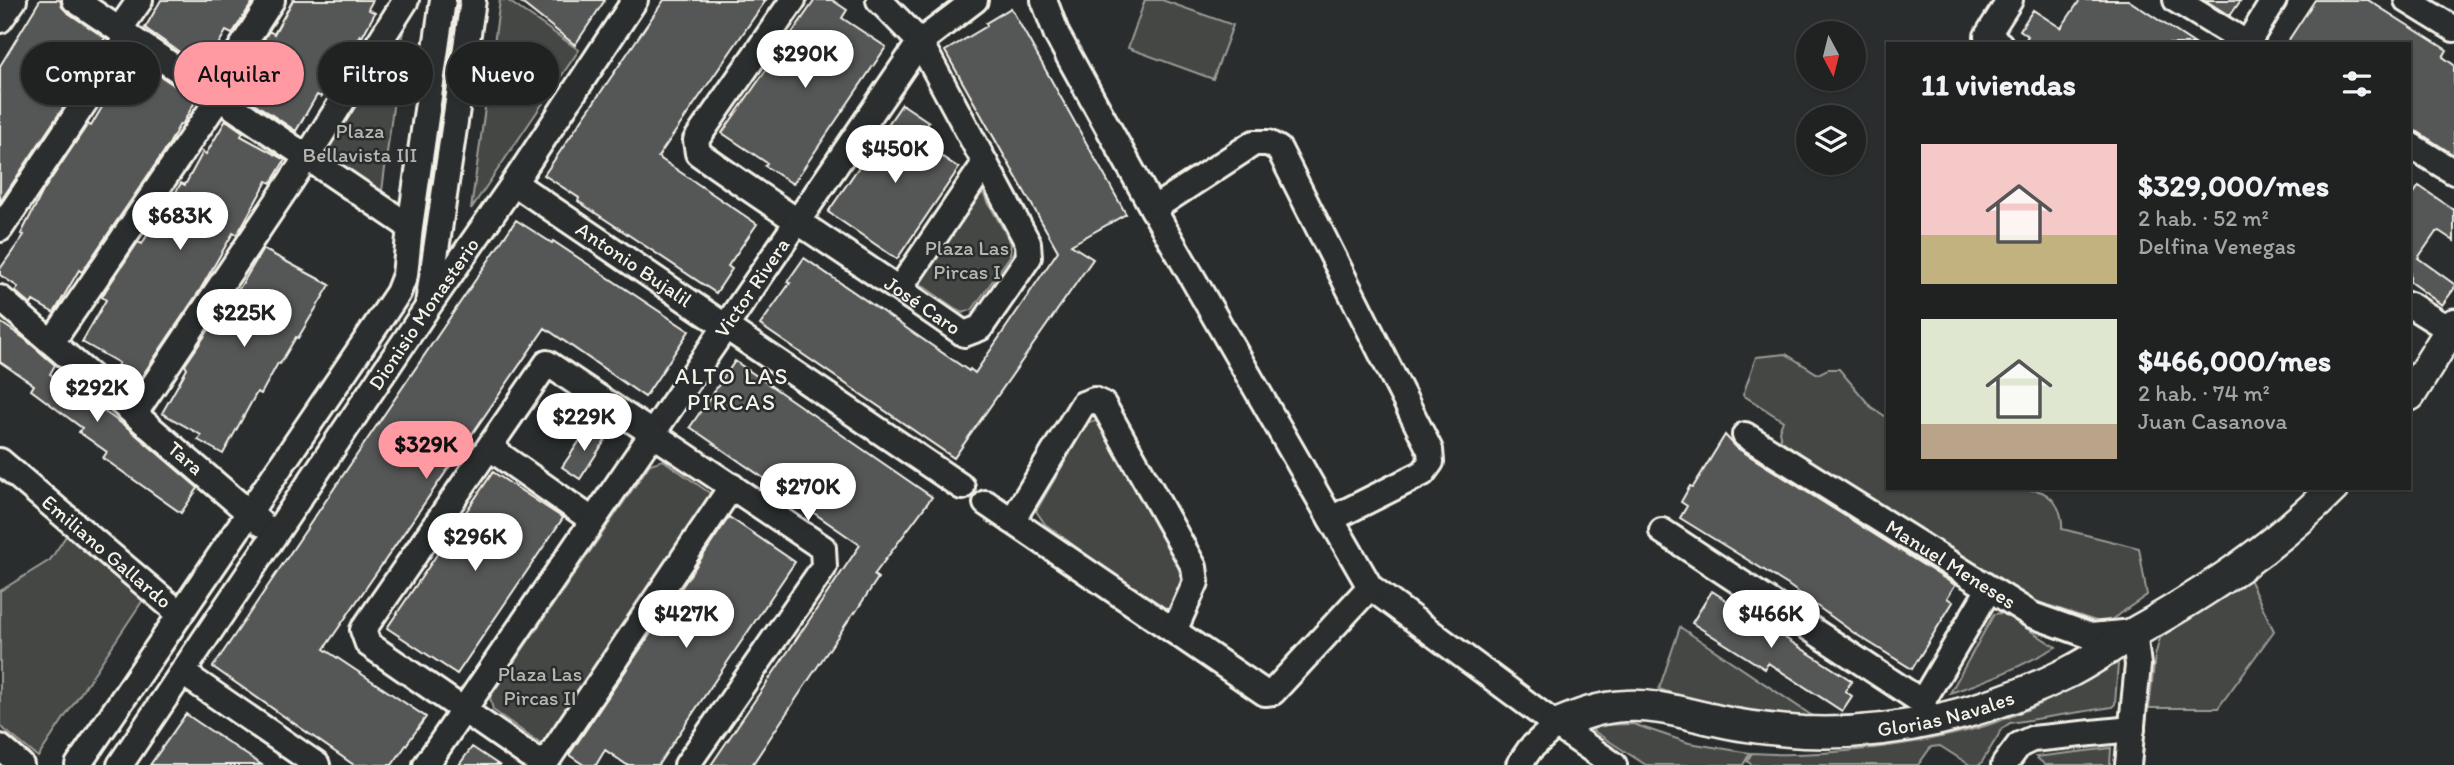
<!DOCTYPE html>
<html lang="es">
<head>
<meta charset="utf-8">
<style>
	:root { --surface:#202222; --page:#2d2f2f; --text:#f1f3f6; --muted:#a2a4a5; --line:#3d3f40; --accent:#ff9aa2 }
	body { margin:0; font-family:Itim,sans-serif; background:var(--page); color:var(--text); height:100vh; display:flex; flex-direction:column; font-size:26px; white-space:nowrap }
	* { box-sizing:border-box; margin:0 }
	p { font-size:23px; color:var(--muted) }
	.icon { flex:none; width:38px; height:38px; fill:none; stroke:currentColor; stroke-width:2; stroke-linecap:round; stroke-linejoin:round }
	.map { position:relative; flex:1; overflow:hidden }
	.sheet { position:absolute; left:1886px; top:42px; width:525px; height:448px; display:flex; flex-direction:column; background:var(--surface); border-radius:0px; box-shadow:0 2px 5px #0004,0 0 0 2px var(--line) }
	.sheet>* { flex:none }
	.guide { position:absolute; left:21px; top:42px; width:665px; height:63px; display:flex; gap:14px }
	.needle { width:46px; rotate:173deg }
	.buttons { position:absolute; left:1796px; top:21px; display:grid; gap:14px }
	.buttons a { display:grid; place-items:center; width:70px; height:70px; border-radius:50%; background:var(--surface); box-shadow:0 2px 5px #0004,0 0 0 2px var(--line); font-size:35px }
	.price { position:absolute; translate:-50% -60px; padding:0 16px; border-radius:24px; background:#fff; color:#222; font-size:23px; line-height:46px; filter:drop-shadow(0 2px 4px #0008) }
	.price::after { content:''; position:absolute; left:50%; top:42px; width:21px; height:16px; margin-left:-10px; background:inherit; clip-path:polygon(0 0,100% 0,50% 100%) }
	.price.on { background:var(--accent); color:#111 }
	ul { padding:0; list-style:none }
	li { display:flex; align-items:center; gap:21px; height:175px; padding:0 35px }
	li span { display:grid; place-items:center; flex:none; width:196px; height:140px; border-radius:0px; color:#555 }
	li>.icon { margin-inline-start:auto }
	span .icon { width:84px; height:84px; fill:#fffc; stroke-width:1 }
	li b { font-size:30px }
	h2 { display:flex; justify-content:space-between; align-items:center; height:84px; padding:0 35px; font-size:30px }
	.pill { padding:0 24px; border-radius:32px; background:var(--surface); box-shadow:0 2px 5px #0004,0 0 0 2px var(--line); font-size:24px; line-height:63px }
	.pill.on { background:var(--accent); color:#111 }
	.map>svg:first-child { display:block }
	.green { fill:#444645; stroke:#9c9c96; stroke-width:2 }
	.building { fill:#555756; stroke:#f4f1e8; stroke-width:2 }
	.lines { fill:none; stroke-linecap:round; stroke-linejoin:round }
	.minor-casing { stroke:#f4f1e8; stroke-width:30 }
	.tertiary-casing { stroke:#f4f1e8; stroke-width:35 }
	.minor { stroke:#2a2d2e; stroke-width:24 }
	.tertiary { stroke:#2a2d2e; stroke-width:30 }
	.labels { text-anchor:middle; stroke-width:5; stroke-linejoin:round; paint-order:stroke }
	.park-label { font-size:21px; fill:#b6b5af; stroke:#2a2d2e }
	.street-label { font-size:21px; fill:#f4f1e8; stroke:#2a2d2e }
	.neighbourhood-label { font-size:23px; letter-spacing:2px; fill:#f4f1e8; stroke:#2a2d2e }
</style>
</head>
<body>
<div class="map">
<svg width="2454" height="765" viewBox="0 0 2454 765">
	<rect width="100%" height="100%" fill="#2a2d2e"/>
	<filter id="ink" filterUnits="userSpaceOnUse"><feTurbulence type="fractalNoise" baseFrequency=".0143" numOctaves="2"/><feDisplacementMap in="SourceGraphic" scale="14" xChannelSelector="R" yChannelSelector="G"/><feConvolveMatrix kernelMatrix="1 2 1 2 8 2 1 2 1" color-interpolation-filters="sRGB"/></filter>
	<g filter="url(#ink)">
		<path class="green" d="M500,0h7l72,50 -108,159z
			M1145,0h17l71,25 -20,54 -85,-31z
			M405,16l-23,175 -61,-40z
			M979,186l32,57 -1,13 -38,54 -10,3 -48,-33z
			M1786,354l32,20 10,-5h11l32,38 17,11v70c44,0 90,-2 133,2 7,0 14,-1 21,2 15,8 21,22 20,37l77,19 8,47 -42,29 -79,-26 -14,-7 -221,-144 -10,-7 -2,-9 4,-10 -40,-26 13,-38z
			M1100,421l78,142 3,17 -9,28 -11,2 -116,-86 -9,-13 52,-89z
			M663,460l48,34 -169,251 -49,-35 -3,-13 160,-233z
			M68,533l75,67 -105,157 -38,-31v-135l50,-31z
			M2248,577l26,54 -56,77h-69l6,-52 5,-18z
			M2002,613l54,34c-34,19 -68,34 -106,46l44,-79z
			M1680,627l140,94 -90,-8 -71,-24z
			M2114,663l4,1 -3,40 -3,3 -102,16 -7,5 -23,37h-10l-30,-19 -9,1 -13,18h-166l-5,-4 5,-8c68,5 168,-8 233,-27 45,-14 88,-39 129,-63z
			M1633,724l56,19 61,10 -7,12h-97l-54,-35 7,-5z
			M2111,748l-1,17h-65l-9,-8z"/>
		<path class="building" d="M40,0h20l2,7 5,5 38,26 -24,43 -81,121v-136z
			M161,0h93l-22,34 -6,-3 -22,38 -59,-41z
			M293,0h80l-5,9 7,4 -13,24 -2,-2 -17,30 -3,-1 -19,33 -4,-2 -21,36 -57,-38 20,-37 -4,-2 14,-23 5,3z
			M518,0h87l-30,45z
			M664,0h102l-108,157 99,67 -29,42 4,3 -16,24 -125,-83 -13,-9 1,-3 -35,-23z
			M815,0h17l15,10 -5,8 44,29 -93,137 -28,-18 2,-3 -45,-30z
			M2080,0h48l67,44h-172l5,-8 -8,-6 13,-20 28,18z
			M2205,0h36l-11,16z
			M2315,0h53l79,50 -4,7 11,8v90l-36,-23 -8,-2v-86h-124z
			M1011,8l115,206 -55,31 22,14 -139,199 -194,-133 30,-42 -3,-1 17,-24 165,113 1,-2 5,4 83,-122 -113,-200 42,-25 -1,-3z
			M138,61l58,39 -14,25 -2,-1 -12,22 -86,126 -3,-2 -25,43 -21,-12 -2,4 -16,-14 3,-4 -18,-12v-6l24,-34 -3,-1 22,-43 45,-67 3,2 21,-36 7,5z
			M902,104l27,18 -12,18 42,28 -62,91 -69,-47z
			M226,120l17,12 -2,4 44,24 -14,23 -4,-2 -30,54 -4,-2 -33,57 -64,95 -23,-13 6,-9 -37,-21 24,-42 -4,-3 4,-7 32,-48 4,2 18,-31 3,2 18,-32 4,2 18,-33 3,2z
			M2419,186l35,24v31l-15,-10 -3,1 -18,26 36,26v5l-12,16 -32,-23v-83z
			M516,220l36,23 1,-2 136,90 -44,66 -100,-69 -221,321 102,68 -34,48h-38l-141,-98z
			M263,249l67,36 -32,53 -2,-1 -16,27 -2,-1 -17,31 -4,-2 -34,62 -25,-14 3,-5 -39,-22 25,-44 -2,-4 36,-53 3,2z
			M0,322l25,17 30,26 -5,9 78,54 70,60 -17,25 -78,-55 4,-6 -28,-20 3,-4 -51,-38 3,-5 -34,-23z
			M735,361l197,136 -58,78 4,3 -14,21 -9,14 -1,-1 -102,153h-41l149,-220 -170,-118z
			M589,427l17,12 -26,40 -18,-12z
			M1725,435l12,13 218,137 -8,13 6,4 -41,67 -58,-36 -66,-48 -108,-67 7,-12 -6,-4 9,-16 3,1z
			M493,472l70,46 -106,156 -70,-46z
			M729,517l66,45 -137,203h-31l-22,-15 -9,15h-12l-15,-10z
			M1712,591l140,90 -7,10 7,5 -10,15 -74,-48 -3,6 -73,-46z
			M186,714l13,9 63,42h-112z
			M472,747l27,18h-40z"/>
		<g class="lines">
			<defs>
				<g id="minor">
					<path d="M75,0l335,227"/>
					<path id="s1" d="M793,0l-97,140 2,13c87,62 178,119 266,181l16,-6 49,-71 -1,-14 -108,-201 -41,-42"/>
					<path d="M1044,0l13,35 96,174 217,378 186,138 58,40"/>
					<path d="M2176,0l72,44"/>
					<path d="M2407,0l47,29"/>
					<path d="M0,20l14,-20"/>
					<path d="M119,30l21,-30"/>
					<path d="M2000,44l-13,-8 23,-36"/>
					<path d="M2247,44l27,-44"/>
					<path d="M212,93l60,-93"/>
					<path d="M2410,145l44,27"/>
					<path id="s2" d="M514,183l448,304"/>
					<path d="M1153,209l101,-66h14l11,6 151,301 1,12 -8,11 -92,46"/>
					<path d="M0,229l129,-193"/>
					<path d="M900,288l85,-125"/>
					<path id="s3" d="M0,298l262,226"/>
					<path d="M428,304l45,-304"/>
					<path d="M2410,305l40,25"/>
					<path d="M52,342l167,-244"/>
					<path d="M135,413l172,-256 99,-157"/>
					<path id="s4" d="M1745,435l287,180 59,21 43,-4 4,33 -10,100"/>
					<path d="M490,448l102,72"/>
					<path id="s5" d="M0,461l180,153"/>
					<path d="M986,503l279,190 8,-1 97,-105"/>
					<path d="M1012,521l71,-117 11,-4 9,4 91,163 2,15 -22,49"/>
					<path d="M1662,531l260,171 8,19"/>
					<path d="M183,673l134,92"/>
					<path d="M1922,702l67,-113"/>
					<path d="M0,747l21,18"/>
					<path d="M78,765l320,-472 7,-18 5,-48 33,-227"/>
					<path id="s6" d="M120,765l307,-457 87,-125 121,-183"/>
					<path id="s7" d="M426,765l494,-723 55,-42"/>
					<path d="M543,765l-175,-121 -5,-14 184,-267 276,185 1,19 -137,198"/>
					<path d="M544,765l188,-279"/>
					<path d="M1519,765l11,-16 26,-24"/>
					<path d="M2004,765l15,-20 13,-6 100,-10"/>
				</g>
				<g id="tertiary">
					<path d="M2410,395l44,-71"/>
					<path id="s8" d="M1556,725c23,-10 44,-18 70,-19 30,-2 60,8 89,14 29,7 59,10 89,12 91,4 184,-19 265,-60 24,-12 45,-28 68,-41 73,-41 136,-83 196,-143"/>
				</g>
			</defs>
			<use href="#minor" class="minor-casing"/>
			<use href="#tertiary" class="tertiary-casing"/>
			<use href="#minor" class="minor"/>
			<use href="#tertiary" class="tertiary"/>
		</g>
	</g>
	<g class="labels">
		<g class="park-label">
			<text x="360" y="138">Plaza<tspan x="360" dy="24">Bellavista III</tspan></text>
			<text x="967" y="255">Plaza Las<tspan x="967" dy="24">Pircas I</tspan></text>
			<text x="540" y="681">Plaza Las<tspan x="540" dy="24">Pircas II</tspan></text>
		</g>
		<g class="street-label">
			<text dy="7" stroke="none"><textPath href="#s2" startOffset="145">Antonio Bujalil</textPath></text>
			<text dy="7" stroke="none"><textPath href="#s7" startOffset="578">Victor Rivera</textPath></text>
			<text dy="7" stroke="none"><textPath href="#s1" startOffset="455">José Caro</textPath></text>
			<text dy="7" stroke="none"><textPath href="#s6" startOffset="544">Dionisio Monasterio</textPath></text>
			<text dy="7" stroke="none"><textPath href="#s3" startOffset="245">Tara</textPath></text>
			<text dy="7" stroke="none"><textPath href="#s5" startOffset="140">Emiliano Gallardo</textPath></text>
			<text dy="7" stroke="none"><textPath href="#s4" startOffset="243">Manuel Meneses</textPath></text>
			<text dy="7" stroke="none"><textPath href="#s8" startOffset="397">Glorias Navales</textPath></text>
		</g>
		<g class="neighbourhood-label">
			<text x="732" y="384">ALTO LAS<tspan x="732" dy="26">PIRCAS</tspan></text>
		</g>
	</g>
</svg>
<div class="buttons">
<a><svg class="needle" viewBox="-14 -14 28 28"><path d="M0-13l5 13h-10z" fill="#e53935"/><path d="M0 13l5-13h-10z" fill="#a2a4a5"/></svg></a>
<a><svg class="icon" aria-label="layers" viewBox="0 0 24 24"><path d="M12 4l9 5-9 5-9-5zM3 14l9 5 9-5"/></svg></a>
</div>
<b class="price" style="left:805px;top:90px">$290K</b>
<b class="price" style="left:895px;top:185px">$450K</b>
<b class="price" style="left:180px;top:252px">$683K</b>
<b class="price" style="left:244px;top:349px">$225K</b>
<b class="price" style="left:97px;top:424px">$292K</b>
<b class="price" style="left:584px;top:453px">$229K</b>
<b class="price on" style="left:426px;top:481px">$329K</b>
<b class="price" style="left:808px;top:523px">$270K</b>
<b class="price" style="left:475px;top:573px">$296K</b>
<b class="price" style="left:686px;top:650px">$427K</b>
<b class="price" style="left:1771px;top:650px">$466K</b>
<div class="guide">
<a class="pill">Comprar</a>
<a class="pill on">Alquilar</a>
<a class="pill">Filtros</a>
<a class="pill">Nuevo</a>
</div>
<section class="sheet">
<h2>11 viviendas<svg class="icon" aria-label="filters" viewBox="0 0 24 24"><path d="M4 7h16M4 17h16"/><circle cx="9" cy="7" r="2"/><circle cx="15" cy="17" r="2"/></svg></h2>
<ul>
<li><span style="background:linear-gradient(#f6c9c9 65%,#c2b280 0)"><svg class="icon" aria-label="home" viewBox="0 0 24 24"><path d="M3 11l9-7 9 7M6 9v11h12V9"/></svg></span><div><b>$329,000/mes</b><p>2 hab. · 52 m²</p><p>Delfina Venegas</p></div></li>
<li><span style="background:linear-gradient(#dfe7d0 75%,#b9a48a 0)"><svg class="icon" aria-label="home" viewBox="0 0 24 24"><path d="M3 11l9-7 9 7M6 9v11h12V9"/></svg></span><div><b>$466,000/mes</b><p>2 hab. · 74 m²</p><p>Juan Casanova</p></div></li>
</ul>
</section>
</div>
</body>
</html>
